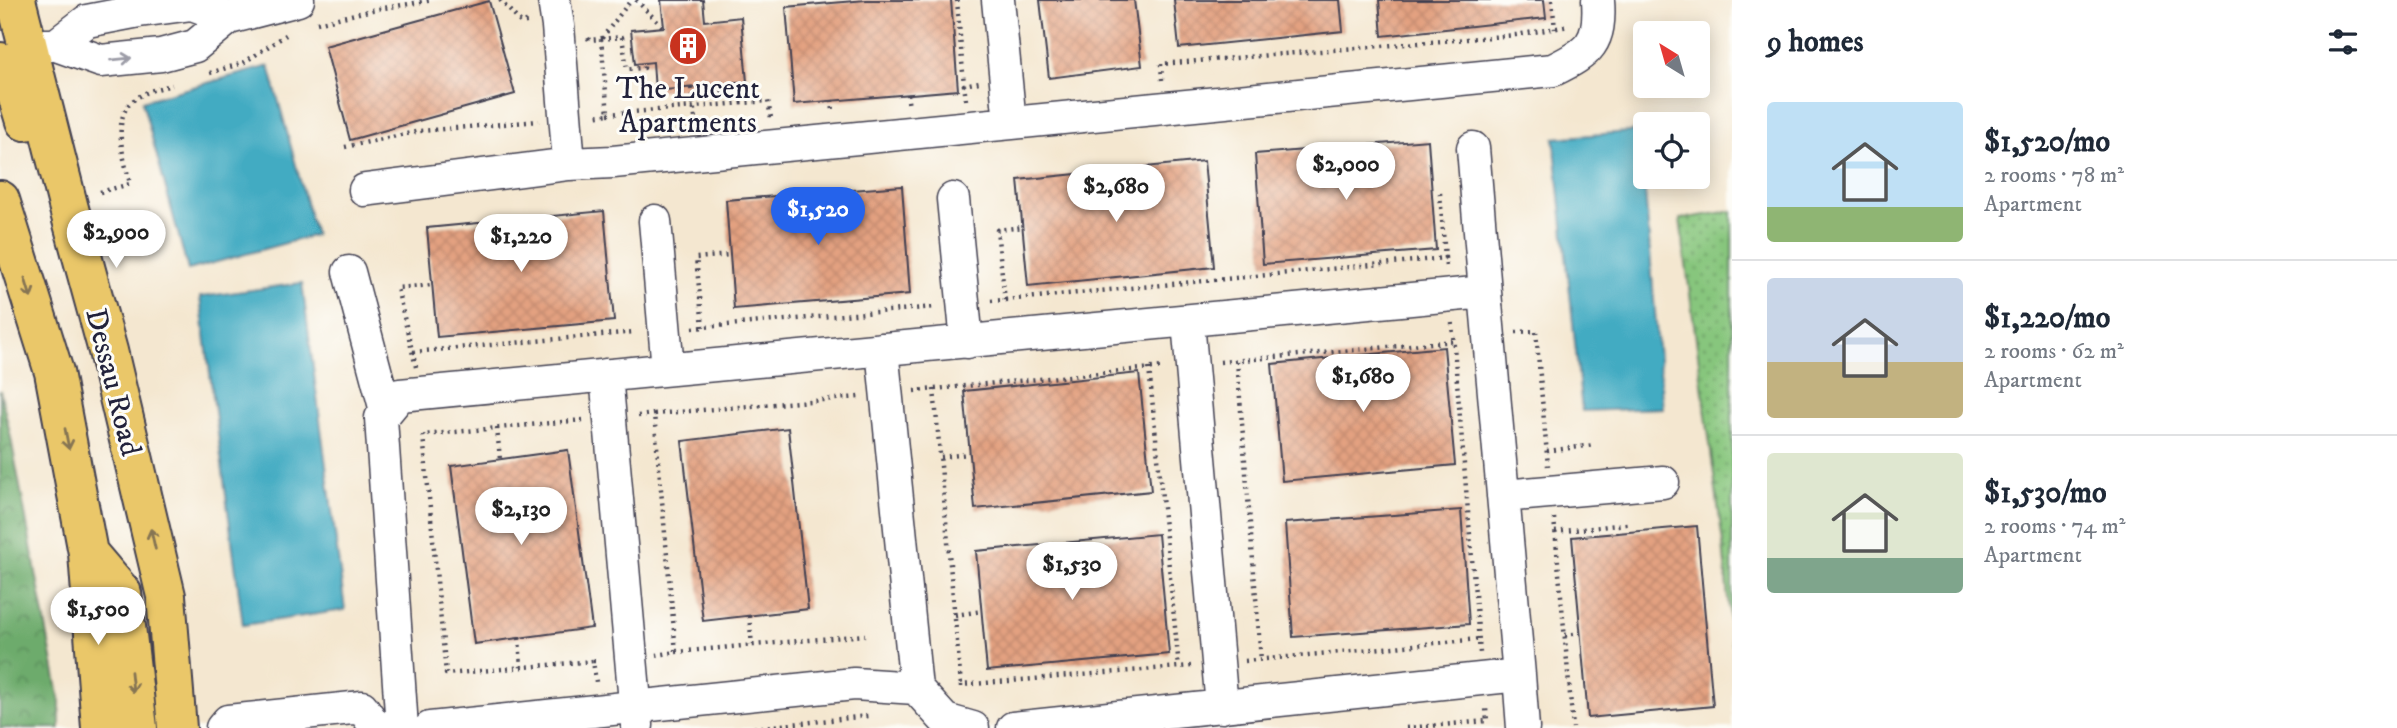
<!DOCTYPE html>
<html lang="en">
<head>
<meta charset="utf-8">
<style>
	:root { --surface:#fff; --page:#f2f2f3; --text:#1f2937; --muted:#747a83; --line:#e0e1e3; --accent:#2563eb }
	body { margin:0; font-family:"IM FELL DW Pica",serif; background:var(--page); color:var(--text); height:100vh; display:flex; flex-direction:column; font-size:26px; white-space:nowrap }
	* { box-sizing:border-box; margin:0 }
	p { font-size:23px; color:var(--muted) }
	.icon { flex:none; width:38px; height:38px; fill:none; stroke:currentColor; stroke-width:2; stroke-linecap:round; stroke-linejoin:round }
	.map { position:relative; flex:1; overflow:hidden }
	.panel { display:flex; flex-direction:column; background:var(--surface); width:665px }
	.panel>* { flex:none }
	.needle { width:46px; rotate:323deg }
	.controls { position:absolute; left:1633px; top:21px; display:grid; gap:14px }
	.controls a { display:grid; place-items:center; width:77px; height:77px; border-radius:7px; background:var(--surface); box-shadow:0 4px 18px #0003; font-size:35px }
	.price { position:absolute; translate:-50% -60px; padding:0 16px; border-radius:24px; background:#fff; color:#222; font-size:23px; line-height:46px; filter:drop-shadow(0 2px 4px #0008) }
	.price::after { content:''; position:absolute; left:50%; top:42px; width:21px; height:16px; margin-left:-10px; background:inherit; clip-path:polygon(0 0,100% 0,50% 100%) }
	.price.current { background:var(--accent); color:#fff }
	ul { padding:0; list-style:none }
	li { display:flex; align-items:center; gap:21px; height:175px; padding:0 35px }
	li+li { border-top:2px solid var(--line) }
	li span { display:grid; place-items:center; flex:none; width:196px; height:140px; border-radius:7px; color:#555 }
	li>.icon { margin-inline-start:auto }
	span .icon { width:84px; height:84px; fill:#fffc; stroke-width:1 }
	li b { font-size:30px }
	h2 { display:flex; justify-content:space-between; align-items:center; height:84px; padding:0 35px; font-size:30px }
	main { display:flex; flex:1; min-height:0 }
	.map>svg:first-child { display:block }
	.grass { fill:url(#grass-dots); stroke:#54745c; stroke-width:2 }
	.forest { fill:url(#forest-crowns); stroke:#486654; stroke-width:2 }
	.water { fill:#43abc2; stroke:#32667e; stroke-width:2 }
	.building { fill:url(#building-cross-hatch) }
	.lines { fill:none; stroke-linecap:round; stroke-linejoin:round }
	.minor-casing { stroke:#424051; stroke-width:35 }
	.major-casing { stroke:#424051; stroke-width:42 }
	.path { stroke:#424051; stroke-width:4.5; stroke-dasharray:2 5; stroke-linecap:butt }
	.minor { stroke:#fff; stroke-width:32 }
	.major { stroke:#eac769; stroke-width:38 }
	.oneway { stroke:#9c9ca7 }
	.oneway2 { stroke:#867452 }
	.labels { text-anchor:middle; stroke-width:6; stroke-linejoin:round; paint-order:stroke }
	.poi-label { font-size:30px; fill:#22223b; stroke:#fdfcf7 }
	.street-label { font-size:30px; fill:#22223b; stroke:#fdfcf7 }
</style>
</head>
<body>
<main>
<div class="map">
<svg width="1732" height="728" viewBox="0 0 1732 728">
	<defs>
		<pattern id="grass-dots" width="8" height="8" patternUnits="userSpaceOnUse" patternTransform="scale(1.75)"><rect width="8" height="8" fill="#87c67d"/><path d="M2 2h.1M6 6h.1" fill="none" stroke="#6ea068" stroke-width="1.8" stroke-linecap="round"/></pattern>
		<pattern id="forest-crowns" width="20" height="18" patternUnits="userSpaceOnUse" patternTransform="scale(1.75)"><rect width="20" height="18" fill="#6dab6c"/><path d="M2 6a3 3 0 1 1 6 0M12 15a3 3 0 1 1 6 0" fill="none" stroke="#598b5a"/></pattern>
		<pattern id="building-cross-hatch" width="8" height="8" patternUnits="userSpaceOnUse" patternTransform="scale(1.75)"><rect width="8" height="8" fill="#e3a180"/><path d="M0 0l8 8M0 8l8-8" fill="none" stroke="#c28a70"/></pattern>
	</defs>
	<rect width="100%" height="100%" fill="#fdfcf7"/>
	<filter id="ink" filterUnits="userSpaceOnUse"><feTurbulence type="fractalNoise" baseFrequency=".0143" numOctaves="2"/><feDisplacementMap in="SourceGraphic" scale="14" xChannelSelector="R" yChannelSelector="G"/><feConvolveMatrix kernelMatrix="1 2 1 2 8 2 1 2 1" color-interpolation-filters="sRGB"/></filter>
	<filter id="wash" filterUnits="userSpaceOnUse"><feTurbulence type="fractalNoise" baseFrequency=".00686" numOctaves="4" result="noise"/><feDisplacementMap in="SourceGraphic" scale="28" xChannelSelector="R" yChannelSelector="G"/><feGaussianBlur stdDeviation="1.57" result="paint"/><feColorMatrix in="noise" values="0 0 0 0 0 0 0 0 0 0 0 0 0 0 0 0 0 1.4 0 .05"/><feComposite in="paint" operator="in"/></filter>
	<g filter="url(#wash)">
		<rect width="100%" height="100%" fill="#f4e7d0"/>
		<path class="grass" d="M1732,211v434l-9,-102 -43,-324z"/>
		<path class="forest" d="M0,390l10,43 50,268v27h-60z"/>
		<path class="water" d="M269,66l46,169 -127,35 -46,-169z
			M1640,131l23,277 -81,3 -28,-273z
			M302,283l43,327 -102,15 -43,-328z"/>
		<g id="blocks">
			<path class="building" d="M661,0h42l2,21 36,-4 6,65 -92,9 -2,-29 -18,2 -4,-34 33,-3z
				M866,0h85l7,90 -164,14 -8,-97z
				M1040,0h94l8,66 -93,12z
				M1174,0h166l3,31 -164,17z
				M1379,0h165l2,18 -164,18z
				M489,1l26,93 -165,46 -25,-94z
				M1428,140l8,110 -173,14 -8,-110z
				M1204,161l10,106 -186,19 -10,-106z
				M902,186l8,108 -176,15 -8,-109z
				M604,211l10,110 -177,16 -10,-109z
				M1444,347l11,118 -173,16 -10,-117z
				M1139,373l12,118 -176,18 -11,-118z
				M788,428l20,181 -105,12 -21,-180z
				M568,450l24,178 -118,16 -23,-178z
				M1461,510l8,114 -176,13 -8,-114z
				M1697,526l16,180 -125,12 -16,-181z
				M1158,534l11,120 -182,17 -11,-120z"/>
		</g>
	</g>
	<g filter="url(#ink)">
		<use href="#blocks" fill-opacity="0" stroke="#424051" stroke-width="2"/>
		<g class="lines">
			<defs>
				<path id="minor" d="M554,0l4,26 11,138 44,-2 940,-92c37,-18 48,-27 45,-70
					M998,0l12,123
					M29,45h27l45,16 60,-6 34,-9 34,-28 69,-18
					M56,45l31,-24 52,-10 53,-7 37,14
					M1473,148l12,144
					M365,190l204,-26
					M953,199l14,143
					M655,221l13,148
					M349,272l37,139
					M1188,322l34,385
					M882,349l34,339
					M606,375l31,350
					M1503,496l160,-14
					M1519,675l4,53
					M222,728l6,-7 134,-14 14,21
					M402,728l-21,-310 19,-23 1085,-103 34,383 -506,53
					M430,728l424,-44 62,4 29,32 28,8"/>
				<path id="major" d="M16,0l52,205 40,146 58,245 11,132
					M0,62l13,19 12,40
					M0,200l54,172 34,181 13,175
					M88,553l34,40 16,135"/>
			</defs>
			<use href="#minor" class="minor-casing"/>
			<use href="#major" class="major-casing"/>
			<path class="path" d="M500,0l21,23 10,-2
				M636,0l27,27
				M957,0l7,85
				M1552,0l3,29
				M317,23l55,-13 61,-10
				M588,38l1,2 12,-1 7,75 -15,2
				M602,38l29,-38
				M601,39l21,-2 5,32 17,-1v-5
				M210,73l33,-10 43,-28
				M1162,80l-1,-16 355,-29 53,-9
				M691,88l5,37
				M907,94l2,13
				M693,97l40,-6 -1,-8
				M832,100l1,11
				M966,100l-2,-15 15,-3
				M608,114l160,-13 3,17
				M345,147l75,-16 119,-10
				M100,192l30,-8c-6,-27 -22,-72 10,-88 9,-6 21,-8 32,-11
				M1440,193l5,65
				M1005,300l440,-42 1,9
				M991,301l14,-1 -8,-70 26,-3
				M1452,323l28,330
				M703,327l-7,-69 34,-3
				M693,328l242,-21
				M1516,332l20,-1 12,135
				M413,352l222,-20
				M1237,361l24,299
				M1220,362l235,-21
				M416,367l-19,-79 35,-3
				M1149,368l30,299
				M934,389l27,296
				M914,391l249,-24
				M654,414l205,-17
				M638,416l16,-2 22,238 -19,3
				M583,420l-160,15 23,239 147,-13
				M497,428l3,31
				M1547,451l47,-6
				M941,457l29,-3
				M1554,518l19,210
				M1555,532l72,-8
				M955,615l27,-4
				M749,616l3,29
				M1565,635l16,-2
				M519,638l2,29
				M676,652l189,-17
				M595,661h-2l3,21
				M1245,661l234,-22
				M961,687v-2l230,-19
				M754,728l114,-12
				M1406,728l81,-7 -1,-13"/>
			<use href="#minor" class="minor"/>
			<use href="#major" class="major"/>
		</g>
		<defs><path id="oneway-shaft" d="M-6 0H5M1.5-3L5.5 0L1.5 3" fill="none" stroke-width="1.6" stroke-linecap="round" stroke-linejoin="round" transform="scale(1.75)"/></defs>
		<use class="oneway" href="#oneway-shaft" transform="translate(121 59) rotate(-6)"/>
		<g class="oneway2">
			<use href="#oneway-shaft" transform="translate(28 288) rotate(73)"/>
			<use href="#oneway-shaft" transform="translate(67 439) rotate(79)"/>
			<use href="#oneway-shaft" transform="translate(153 539) rotate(-103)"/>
			<use href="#oneway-shaft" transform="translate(132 682) rotate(84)"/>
		</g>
	</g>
	<defs>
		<symbol id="building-disc" viewBox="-11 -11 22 22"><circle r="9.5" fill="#c8321e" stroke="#fdfcf7"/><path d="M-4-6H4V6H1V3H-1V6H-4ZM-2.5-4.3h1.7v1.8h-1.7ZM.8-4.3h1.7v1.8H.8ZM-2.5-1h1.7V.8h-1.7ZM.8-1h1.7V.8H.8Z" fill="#fff"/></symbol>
	</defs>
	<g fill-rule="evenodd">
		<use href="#building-disc" x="666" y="24" width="44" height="44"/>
	</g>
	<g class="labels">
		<g class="poi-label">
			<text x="688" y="98">The Lucent<tspan x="688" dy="34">Apartments</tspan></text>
		</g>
		<g class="street-label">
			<text transform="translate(114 382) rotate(76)" y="10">Dessau Road</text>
		</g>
	</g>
</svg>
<div class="controls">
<a><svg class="needle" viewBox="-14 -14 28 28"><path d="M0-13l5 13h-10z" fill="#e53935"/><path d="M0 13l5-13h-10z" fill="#747a83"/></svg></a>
<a><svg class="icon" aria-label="locate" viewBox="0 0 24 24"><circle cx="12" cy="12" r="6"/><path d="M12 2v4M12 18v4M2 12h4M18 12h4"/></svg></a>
</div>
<b class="price" style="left:1346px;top:202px">$2,000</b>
<b class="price" style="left:1116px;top:224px">$2,680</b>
<b class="price current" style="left:818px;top:247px">$1,520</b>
<b class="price" style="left:116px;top:270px">$2,900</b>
<b class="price" style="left:521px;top:274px">$1,220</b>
<b class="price" style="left:1363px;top:414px">$1,680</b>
<b class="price" style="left:521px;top:547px">$2,130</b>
<b class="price" style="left:1072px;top:602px">$1,530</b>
<b class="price" style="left:98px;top:647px">$1,500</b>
</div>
<section class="panel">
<h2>9 homes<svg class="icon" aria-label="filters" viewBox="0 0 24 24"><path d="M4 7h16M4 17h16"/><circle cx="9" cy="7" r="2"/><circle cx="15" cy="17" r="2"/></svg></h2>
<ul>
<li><span style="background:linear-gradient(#bfe0f5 75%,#8fb573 0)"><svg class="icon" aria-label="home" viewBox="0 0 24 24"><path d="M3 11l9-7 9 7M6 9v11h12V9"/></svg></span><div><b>$1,520/mo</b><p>2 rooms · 78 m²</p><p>Apartment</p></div></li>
<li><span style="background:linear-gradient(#c9d6e8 60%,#c2b280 0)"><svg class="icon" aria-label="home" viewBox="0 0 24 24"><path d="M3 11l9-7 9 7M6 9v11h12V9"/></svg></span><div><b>$1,220/mo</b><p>2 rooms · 62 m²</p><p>Apartment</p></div></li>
<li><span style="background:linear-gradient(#dfe7d0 75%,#7fa58c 0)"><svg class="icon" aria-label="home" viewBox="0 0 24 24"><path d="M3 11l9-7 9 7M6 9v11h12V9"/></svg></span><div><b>$1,530/mo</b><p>2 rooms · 74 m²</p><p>Apartment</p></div></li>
</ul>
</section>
</main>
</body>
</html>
